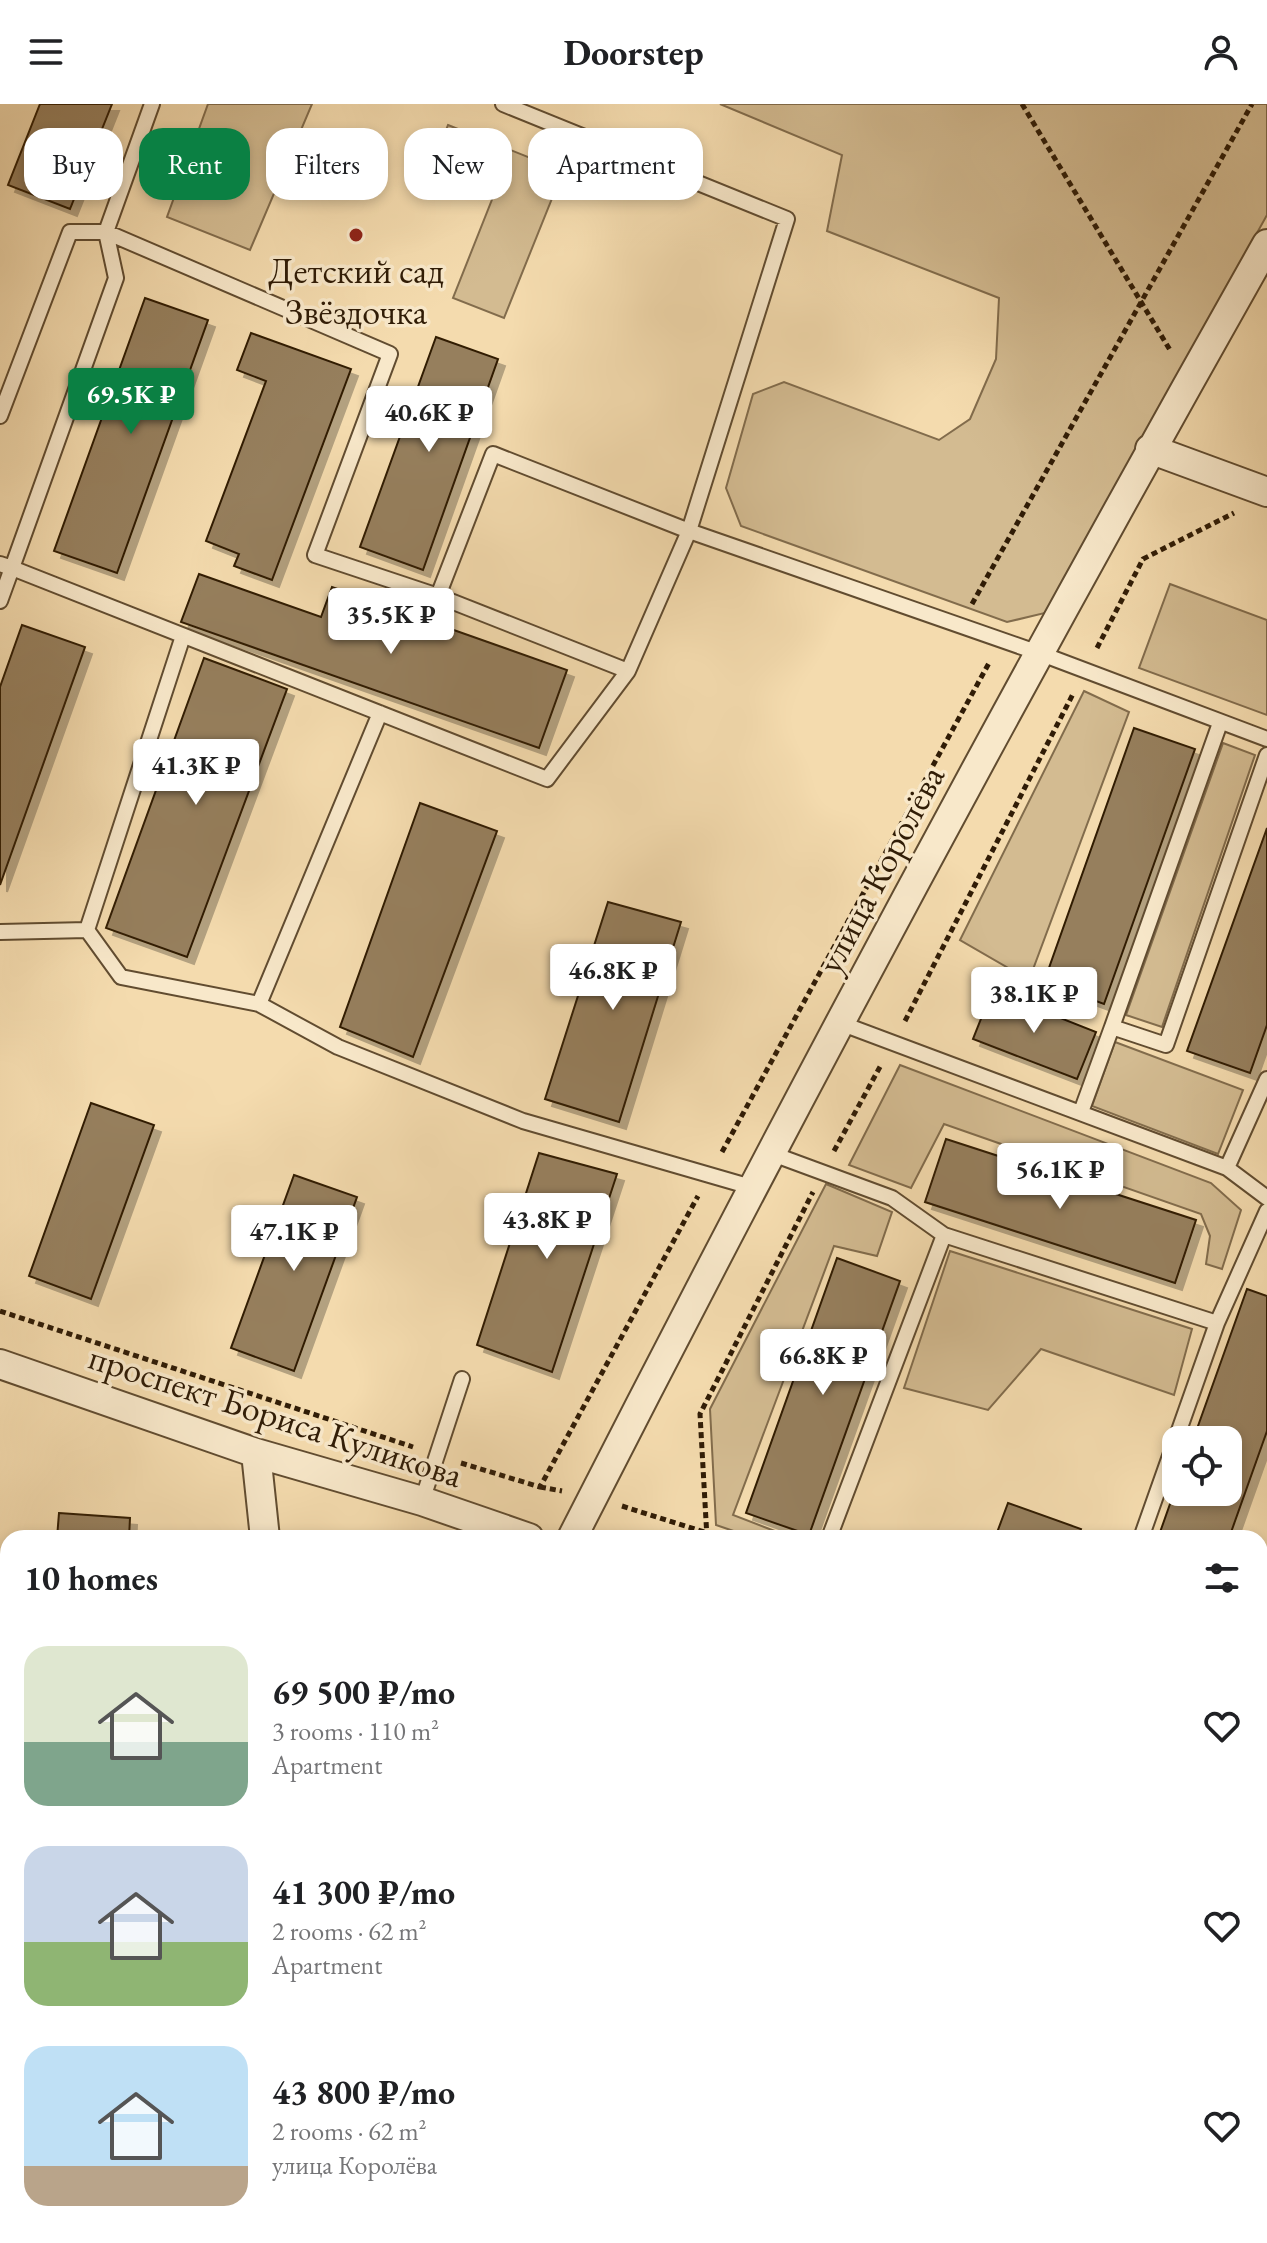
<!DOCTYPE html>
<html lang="en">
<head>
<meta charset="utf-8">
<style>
	:root { --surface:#fff; --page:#f6f6f6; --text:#202124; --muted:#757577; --accent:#0b8043 }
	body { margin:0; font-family:"EB Garamond",serif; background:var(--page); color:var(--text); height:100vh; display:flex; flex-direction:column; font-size:30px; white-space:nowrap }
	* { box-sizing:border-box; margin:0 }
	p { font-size:26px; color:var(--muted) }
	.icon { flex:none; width:44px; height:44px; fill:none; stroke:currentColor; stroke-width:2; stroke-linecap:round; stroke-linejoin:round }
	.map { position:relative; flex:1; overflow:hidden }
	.details { position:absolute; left:0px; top:1426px; width:1268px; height:714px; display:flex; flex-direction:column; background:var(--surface); border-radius:24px 24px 0 0; box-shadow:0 4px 12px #0003 }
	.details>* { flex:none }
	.hud { position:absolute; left:24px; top:24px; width:800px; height:72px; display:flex; gap:16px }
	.fabs { position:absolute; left:1162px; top:1322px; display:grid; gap:16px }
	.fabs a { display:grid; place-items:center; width:80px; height:80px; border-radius:16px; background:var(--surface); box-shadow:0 4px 12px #0003; font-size:40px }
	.price { position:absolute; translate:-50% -68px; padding:0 18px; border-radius:8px; background:#fff; color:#222; font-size:26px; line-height:52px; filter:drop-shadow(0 2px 4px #0008) }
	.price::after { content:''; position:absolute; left:50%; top:48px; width:24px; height:18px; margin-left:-12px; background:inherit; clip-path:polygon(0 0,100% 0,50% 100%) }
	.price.active { background:var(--accent); color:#fff }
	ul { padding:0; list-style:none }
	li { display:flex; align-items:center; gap:24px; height:200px; padding:0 24px }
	li span { display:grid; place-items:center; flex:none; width:224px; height:160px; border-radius:24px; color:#555 }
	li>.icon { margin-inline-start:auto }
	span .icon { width:96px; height:96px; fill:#fffc; stroke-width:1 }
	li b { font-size:34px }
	h2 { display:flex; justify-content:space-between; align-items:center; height:96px; padding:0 24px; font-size:34px }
	.pill { padding:0 28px; border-radius:24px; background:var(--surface); box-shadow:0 4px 12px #0003; font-size:28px; line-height:72px }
	.pill.active { background:var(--accent); color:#fff }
	header { display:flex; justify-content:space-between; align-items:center; height:104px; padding:0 24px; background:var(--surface); font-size:36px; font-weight:700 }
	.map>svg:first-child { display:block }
	.green { fill:#d3bb91; stroke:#826c4c; stroke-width:2 }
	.building { fill:#967f5d; stroke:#301c06; stroke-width:2; filter:url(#shadow) }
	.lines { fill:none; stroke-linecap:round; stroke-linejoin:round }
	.service-casing { stroke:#614c30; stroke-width:18 }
	.minor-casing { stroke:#614c30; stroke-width:32 }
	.path { stroke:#301c06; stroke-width:5; stroke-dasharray:6 4; stroke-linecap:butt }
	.service { stroke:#f8e8ca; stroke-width:14 }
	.minor { stroke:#f8e8ca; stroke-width:28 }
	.poi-dot { fill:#8f2418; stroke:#f8e8ca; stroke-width:3 }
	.labels { text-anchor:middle; stroke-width:7; stroke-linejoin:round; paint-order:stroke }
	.poi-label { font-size:36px; fill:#301c06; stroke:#f8e8ca }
	.street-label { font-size:36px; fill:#301c06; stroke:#f8e8ca }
</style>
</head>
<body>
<header><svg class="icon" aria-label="menu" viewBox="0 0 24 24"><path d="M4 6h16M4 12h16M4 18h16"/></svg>Doorstep<svg class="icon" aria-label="person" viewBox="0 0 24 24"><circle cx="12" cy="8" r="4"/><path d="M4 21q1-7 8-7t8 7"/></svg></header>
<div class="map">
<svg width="1267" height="2139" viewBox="0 0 1267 2139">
	<defs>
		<filter id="shadow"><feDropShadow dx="7" dy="7" stdDeviation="0" flood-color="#0004"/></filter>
	</defs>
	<rect width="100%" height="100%" fill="#f4dbae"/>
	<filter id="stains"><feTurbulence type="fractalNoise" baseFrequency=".0025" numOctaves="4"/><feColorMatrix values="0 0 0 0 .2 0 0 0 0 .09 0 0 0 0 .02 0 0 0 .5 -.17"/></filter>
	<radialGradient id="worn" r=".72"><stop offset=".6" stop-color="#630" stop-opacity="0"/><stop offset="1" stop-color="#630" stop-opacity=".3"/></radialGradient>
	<path class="green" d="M208,0h104l-62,146 -83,-33z
		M720,0h547v111l-222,398 -38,9 -266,-96 -15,-38 27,-94 31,-12 155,58 31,-21 26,-60 3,-61 -172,-67 15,-76z
		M448,21l115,46 -59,147 -51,-20 40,-101 -63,-26z
		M1170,480l97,36v95l-128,-47z
		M1084,587l45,21 -100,268 -69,-40z
		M1223,639l32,12 -93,272 -36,-12z
		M1115,938l128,48 -25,64 -126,-48z
		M900,961l311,118 30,27 -19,59 -16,-5 4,-28 -9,-22 -257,-90 -33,64 -62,-23z
		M826,1080l66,28 -15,44 -43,-10 -101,269 60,23h-39l-38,-13 -6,-116z
		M950,1147l242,78 -18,66 -133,-46 -53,61 -84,-22z"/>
	<path class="building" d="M40,0h72l-42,105 -62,-24z
		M145,194l63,22 -91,253 -63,-22z
		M251,229l100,36 -79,211 -38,-14 5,-12 -33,-13 60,-160 -29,-11z
		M436,233l62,22 -75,211 -63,-23z
		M199,470l122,43 11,-30 235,83 -28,78 -358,-126z
		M22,521l63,22 -85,238v-198z
		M204,554l83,31 -100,268 -81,-29z
		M1134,624l61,21 -91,255 -60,-22z
		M420,699l77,28 -84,226 -73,-30z
		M1267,724v197l-17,48 -63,-22z
		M608,798l73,20 -62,200 -74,-23z
		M992,887l104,41 -19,47 -104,-40z
		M91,999l63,22 -63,174 -62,-23z
		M946,1035l250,81 -21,63 -250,-81z
		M539,1049l78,21 -65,198 -75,-27z
		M294,1071l63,22 -63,174 -63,-23z
		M837,1154l63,23 -91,254 -63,-22z
		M1247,1185l20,7v135l-38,107h-71l18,-51v5h52v-52h-35z
		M1008,1399l73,26 -3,9h-83z
		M59,1409l71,5 -1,20h-72z
		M198,2132h61v7h-60z
		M506,2132h48l1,7h-48z
		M688,2132h24l2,7h-24z"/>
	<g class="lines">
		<defs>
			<path id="service" d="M152,0l-46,128 284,122 -75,201 123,41 55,-142 196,77 350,122 228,86
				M0,312l70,-184h36l10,46 -104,290 -12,-4
				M438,492l190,75 61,-140 98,-312 -284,-115
				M0,497l12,-33 535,211 81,-108
				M1220,619l-108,304 54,18 101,-290
				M87,826l34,47 138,27 79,43 185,74 228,66
				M0,828l87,-2 96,-294
				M259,900l121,-291
				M840,919l387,145 40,-89
				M1081,1008l31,-85
				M770,1049l122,45 52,37
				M1227,1064l40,30
				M422,1397l40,-122
				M829,1434l115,-303 273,88
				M1141,1434l76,-215 50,-112"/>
			<path id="minor" d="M1150,345l117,43
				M0,1260l256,89 166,48 107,37
				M256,1349l9,85
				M572,1434c222,-436 454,-868 695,-1294
				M1260,1696l7,3
				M341,2132l1,7
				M665,2132l2,7"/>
		</defs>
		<use href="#service" class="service-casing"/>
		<use href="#minor" class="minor-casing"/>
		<path class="path" d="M1022,0l148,246
			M972,500l280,-500
			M1097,544l46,-89 91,-46
			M905,917l169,-329
			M834,1047l47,-86
			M722,1048l267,-489
			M0,1207l413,136
			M461,1359l79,24 158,-291
			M540,1383l22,4
			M622,1402l101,32
			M707,1434l-7,-124 113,-222
			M1260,1613l7,2
			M603,2132l2,7
			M742,2132v7"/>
		<use href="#service" class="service"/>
		<use href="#minor" class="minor"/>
	</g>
	<circle class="poi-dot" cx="356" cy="131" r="8"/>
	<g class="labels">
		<g class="poi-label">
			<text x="356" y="179">Детский сад<tspan x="356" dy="41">Звёздочка</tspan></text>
		</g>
		<g class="street-label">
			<text transform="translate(880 765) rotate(-62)" y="13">улица Королёва</text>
			<text transform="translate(276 1311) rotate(18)" y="13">проспект Бориса Куликова</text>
		</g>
	</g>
	<rect width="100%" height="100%" filter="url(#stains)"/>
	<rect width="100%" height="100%" fill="url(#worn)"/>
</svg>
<div class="fabs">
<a><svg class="icon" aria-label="locate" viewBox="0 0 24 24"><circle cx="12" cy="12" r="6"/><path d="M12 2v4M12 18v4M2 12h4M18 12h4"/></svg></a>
</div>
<b class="price active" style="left:131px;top:332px">69.5K ₽</b>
<b class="price" style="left:429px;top:350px">40.6K ₽</b>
<b class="price" style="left:391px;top:552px">35.5K ₽</b>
<b class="price" style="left:196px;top:703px">41.3K ₽</b>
<b class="price" style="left:613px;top:908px">46.8K ₽</b>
<b class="price" style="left:1034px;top:931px">38.1K ₽</b>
<b class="price" style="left:1060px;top:1107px">56.1K ₽</b>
<b class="price" style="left:547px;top:1157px">43.8K ₽</b>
<b class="price" style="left:294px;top:1169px">47.1K ₽</b>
<b class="price" style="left:823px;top:1293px">66.8K ₽</b>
<div class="hud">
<a class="pill">Buy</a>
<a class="pill active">Rent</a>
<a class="pill">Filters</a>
<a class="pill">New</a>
<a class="pill">Apartment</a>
</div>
<section class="details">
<h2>10 homes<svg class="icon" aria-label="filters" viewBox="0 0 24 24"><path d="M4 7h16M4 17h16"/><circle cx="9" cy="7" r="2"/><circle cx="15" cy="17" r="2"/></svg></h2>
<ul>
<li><span style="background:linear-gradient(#dfe7d0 60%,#7fa58c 0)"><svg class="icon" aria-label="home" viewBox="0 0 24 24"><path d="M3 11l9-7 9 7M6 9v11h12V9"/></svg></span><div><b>69 500 ₽/mo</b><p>3 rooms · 110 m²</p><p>Apartment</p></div><svg class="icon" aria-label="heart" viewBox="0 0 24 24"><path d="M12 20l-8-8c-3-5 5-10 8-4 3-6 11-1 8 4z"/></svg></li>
<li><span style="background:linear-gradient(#c9d6e8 60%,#8fb573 0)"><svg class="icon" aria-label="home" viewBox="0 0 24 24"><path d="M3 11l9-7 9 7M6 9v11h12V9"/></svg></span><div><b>41 300 ₽/mo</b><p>2 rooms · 62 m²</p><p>Apartment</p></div><svg class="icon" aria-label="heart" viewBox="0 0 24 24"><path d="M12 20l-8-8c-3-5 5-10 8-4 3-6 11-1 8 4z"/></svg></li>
<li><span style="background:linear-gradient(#bfe0f5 75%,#b9a48a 0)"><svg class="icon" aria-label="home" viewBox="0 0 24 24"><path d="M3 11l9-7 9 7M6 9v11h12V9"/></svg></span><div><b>43 800 ₽/mo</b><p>2 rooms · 62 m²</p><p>улица Королёва</p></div><svg class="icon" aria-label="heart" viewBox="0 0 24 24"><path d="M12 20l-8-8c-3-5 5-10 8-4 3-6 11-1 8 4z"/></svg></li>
</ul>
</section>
</div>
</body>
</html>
